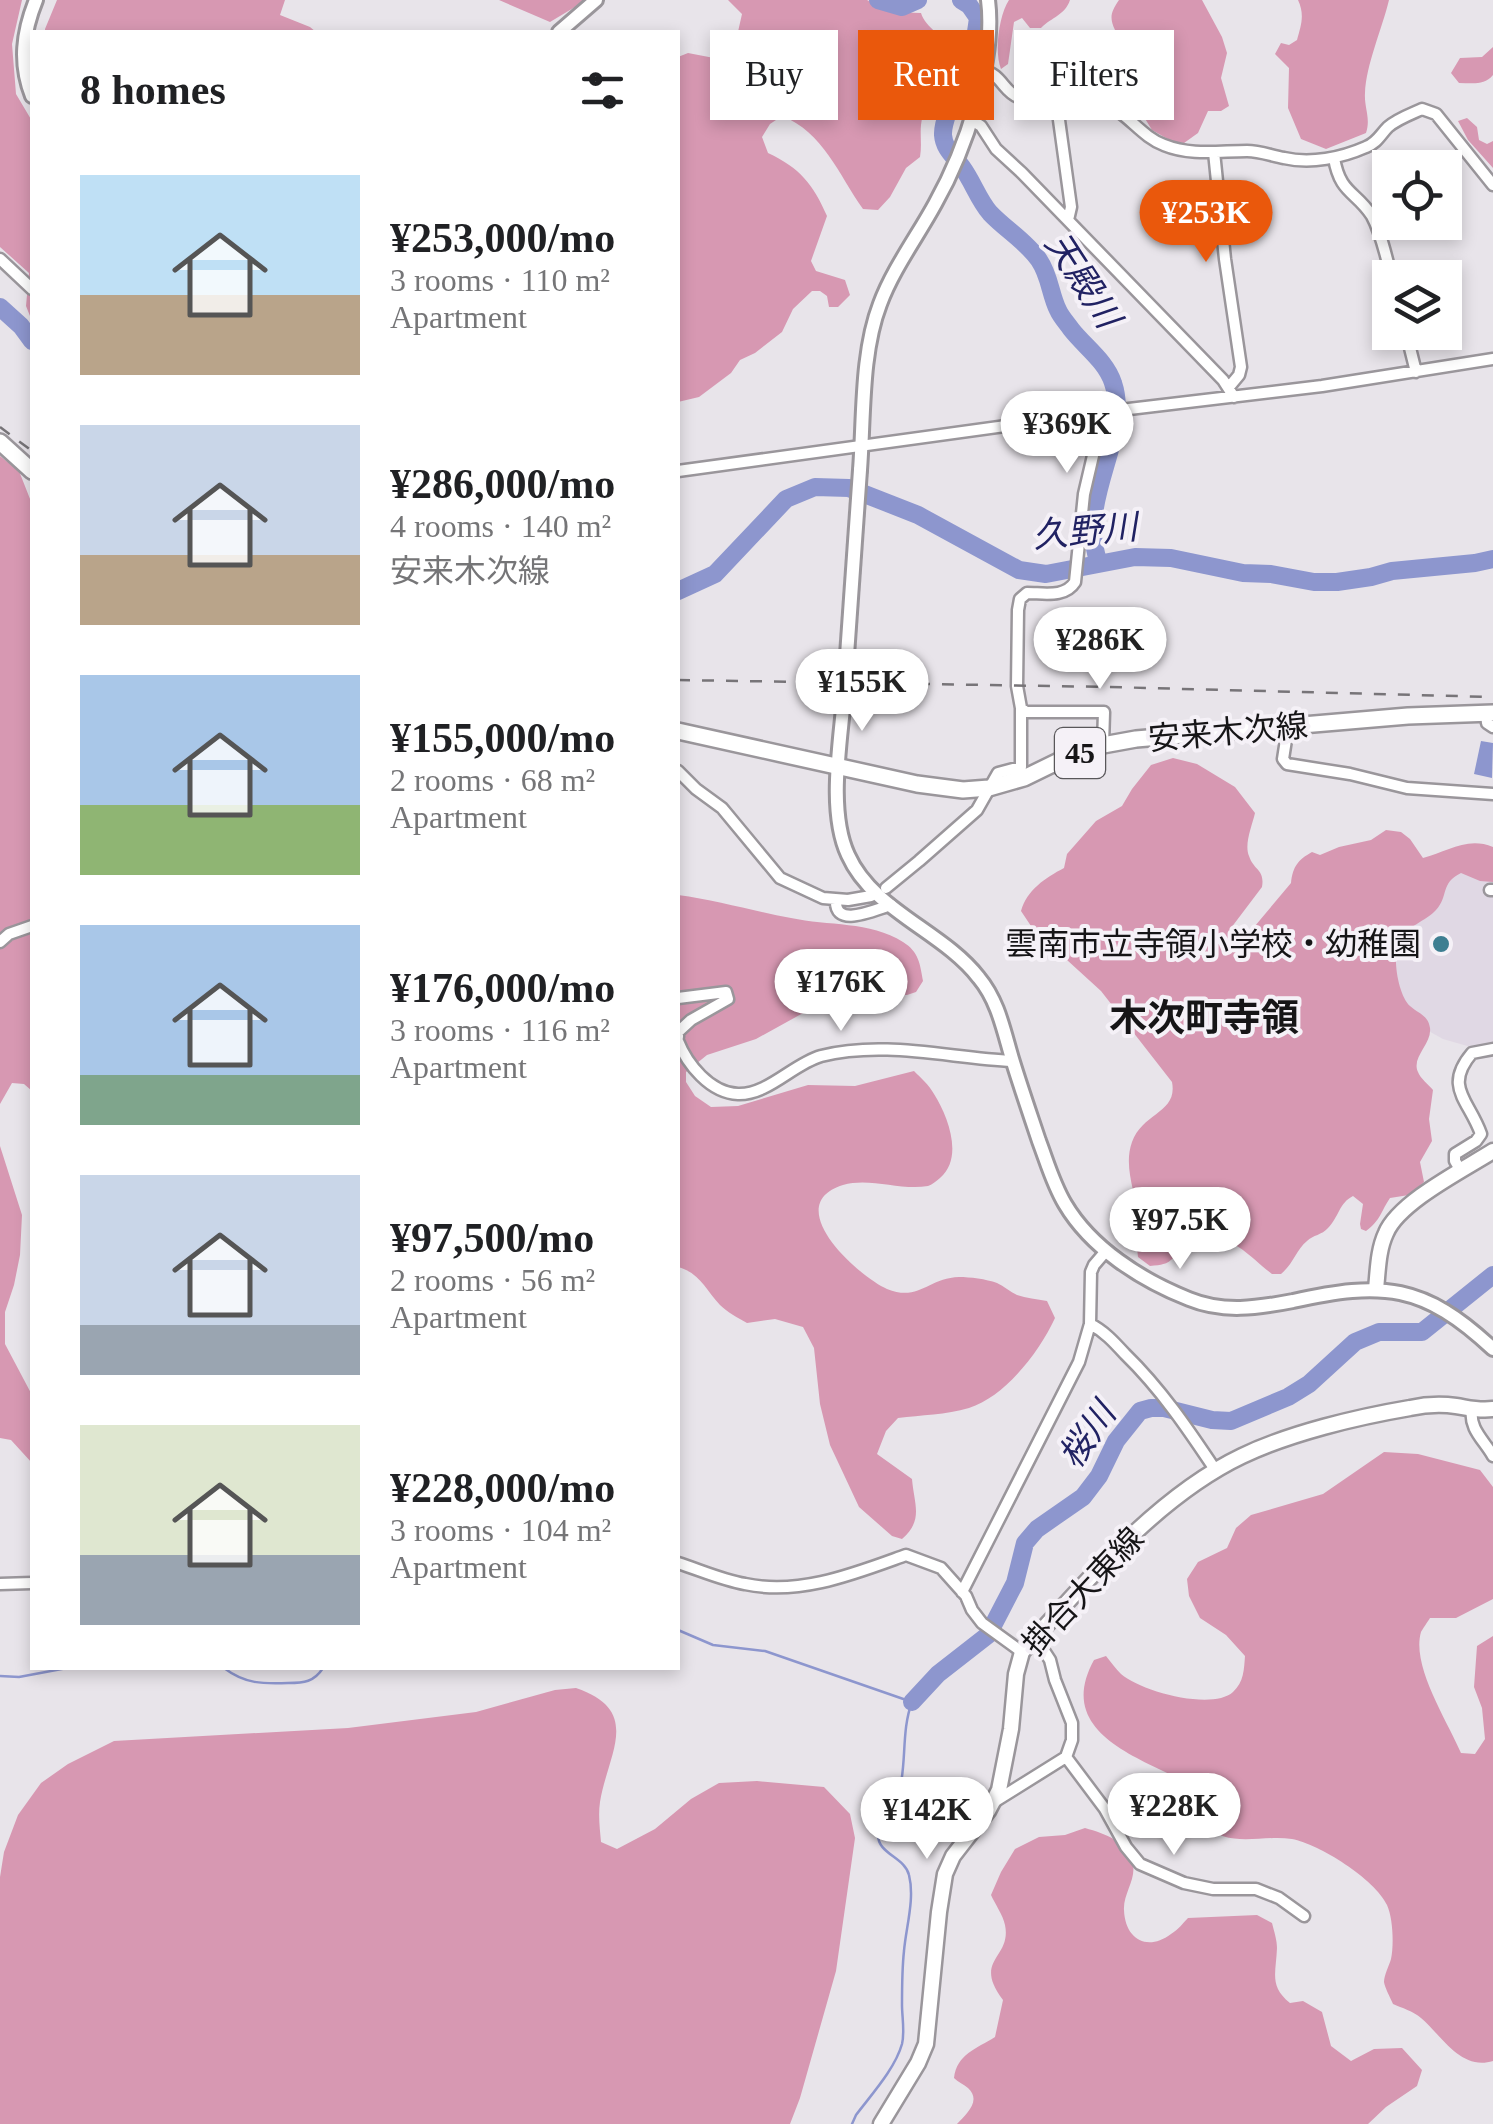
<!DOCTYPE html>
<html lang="en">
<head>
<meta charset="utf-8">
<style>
	:root { --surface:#fff; --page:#f2f2f2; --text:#202124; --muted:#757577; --accent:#ea580c }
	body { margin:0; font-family:"Times New Roman","Noto Sans JP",serif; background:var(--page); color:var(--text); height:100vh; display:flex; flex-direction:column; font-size:38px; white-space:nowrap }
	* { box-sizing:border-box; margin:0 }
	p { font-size:32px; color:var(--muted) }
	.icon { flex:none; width:55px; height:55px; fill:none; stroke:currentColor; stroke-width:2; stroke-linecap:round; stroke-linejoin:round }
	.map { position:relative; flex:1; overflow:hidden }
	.sheet { position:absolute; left:30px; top:30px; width:650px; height:1640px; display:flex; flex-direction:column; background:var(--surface); border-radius:0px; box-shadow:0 5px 15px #0003 }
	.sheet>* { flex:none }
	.guide { position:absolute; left:710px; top:30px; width:632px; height:90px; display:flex; gap:20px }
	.fabs { position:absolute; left:1372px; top:150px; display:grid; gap:20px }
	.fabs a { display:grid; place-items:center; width:90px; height:90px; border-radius:0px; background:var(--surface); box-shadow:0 5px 15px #0003; font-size:50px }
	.price { position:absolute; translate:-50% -85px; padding:0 22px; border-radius:35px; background:#fff; color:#222; font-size:32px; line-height:65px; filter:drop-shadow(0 2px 5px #0008) }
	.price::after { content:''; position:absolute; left:50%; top:60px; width:30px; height:22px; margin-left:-15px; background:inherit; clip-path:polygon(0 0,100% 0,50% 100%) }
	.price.current { background:var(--accent); color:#fff }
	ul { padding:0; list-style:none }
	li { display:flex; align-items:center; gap:30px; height:250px; padding:0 50px }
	li span { display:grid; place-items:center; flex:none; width:280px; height:200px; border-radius:0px; color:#555 }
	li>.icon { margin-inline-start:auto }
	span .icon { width:120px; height:120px; fill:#fffc; stroke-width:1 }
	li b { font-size:42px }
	h2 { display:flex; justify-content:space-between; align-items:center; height:120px; padding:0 50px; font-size:42px }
	.pill { padding:0 35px; border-radius:0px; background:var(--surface); box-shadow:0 5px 15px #0003; font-size:35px; line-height:90px }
	.pill.current { background:var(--accent); color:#fff }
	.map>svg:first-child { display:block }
	.built { fill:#e0d8e4 }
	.forest { fill:#d798b2 }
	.water { fill:#8d96ce }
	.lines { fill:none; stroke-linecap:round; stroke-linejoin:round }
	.stream { stroke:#8d96ce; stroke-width:2.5 }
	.river { stroke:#8d96ce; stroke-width:18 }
	.minor-casing { stroke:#9a969b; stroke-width:15 }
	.tertiary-casing { stroke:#9a969b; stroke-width:18 }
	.secondary-casing { stroke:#9a969b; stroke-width:19 }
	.primary-casing { stroke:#9a969b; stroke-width:20 }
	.minor { stroke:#fff; stroke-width:10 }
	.tertiary { stroke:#fff; stroke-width:12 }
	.secondary { stroke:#fff; stroke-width:14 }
	.primary { stroke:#fff; stroke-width:15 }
	.rail { stroke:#777478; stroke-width:2.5; stroke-dasharray:12 12; stroke-linecap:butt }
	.tertiary-bridge-casing { stroke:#9a969b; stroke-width:18; stroke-linecap:butt }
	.tertiary-bridge { stroke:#fff; stroke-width:12 }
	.poi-dot { fill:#3d7e91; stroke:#f5f1f7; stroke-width:4 }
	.labels { text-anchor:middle; stroke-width:8; stroke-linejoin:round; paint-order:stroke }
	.shield { fill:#f5f1f7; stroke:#59575a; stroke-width:2.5 }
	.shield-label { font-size:30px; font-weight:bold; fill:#161517 }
	.street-label { font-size:32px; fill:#161517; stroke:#f5f1f7 }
	.poi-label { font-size:32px; fill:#161517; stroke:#f5f1f7; text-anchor:end }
	.water-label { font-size:35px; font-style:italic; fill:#212263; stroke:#f5f1f7 }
	.quarter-label { font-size:38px; font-weight:bold; fill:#161517; stroke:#f5f1f7 }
</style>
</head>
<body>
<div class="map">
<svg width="1493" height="2124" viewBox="0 0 1493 2124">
	<rect width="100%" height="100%" fill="#e8e4ea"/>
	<path class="built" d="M1439,866l54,3v178h-22l-28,-8 -52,-29 4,-86z"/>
	<path class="forest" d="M0,0h22l-10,44 4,50 16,27v200l-6,-15 3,-33 -29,-26z
		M57,0h228l-5,15 30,12 6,5h-271v-3z
		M499,0h84l-8,7 -25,15z
		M728,0h139l24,12 30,1c5,16 23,21 26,38 5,28 -23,48 -26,74 -1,10 1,21 -1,32l-14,11 -16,29 -12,13 -15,-1c-24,-34 -40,-77 -81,-93l-12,8 -8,13 6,16c32,15 45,31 59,63l-16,45 5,10 29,9 5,15 -12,12h-9l-2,-11 -7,-5h-8l-19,18 -11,23 -27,21 -15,7 -9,13 -32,24 -21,5v-345l10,-4 26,5 21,-13 7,-31z
		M1009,0h61c-5,15 -18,17 -29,28h-11l-8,-10 -8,4 -6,42 -7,5c-7,-17 -2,-54 8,-69z
		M1119,0h83l20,37 5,16 -6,25 8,28 -8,5h-13l-10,22 -14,10 -11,-1 -21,-12 -8,-13 -15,-9 -8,-18 -2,-15 -27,-26 5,-7 11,-2 7,-10c-6,-13 -4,-18 4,-30z
		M1298,0h91c-7,29 -23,65 -24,93 -1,15 6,25 1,40l-40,16 -25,-10 -13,-31 1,-40 -14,-14 6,-11 8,2 8,-5c4,-15 8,-25 1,-40z
		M1493,47v28c-9,11 -21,8 -34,8l-8,-10 9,-15 22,-1z
		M1467,118l10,9 2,13 8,4 6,-3v27l-25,-28 -10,-19z
		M0,456l19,15 13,33v587l-8,-7 -12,-1 -12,21z
		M1173,758l24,6 38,23 20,26c-3,13 -11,31 -6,43 5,15 16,13 13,31l-31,41 1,9 12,2 47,-56c2,-17 7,-23 21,-31l8,3 19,-8 32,-7 15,-10 15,2 9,7 13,19c24,-6 44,-22 70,-11v35l-13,-1 -19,-8c-21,10 -12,23 -25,37 -10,11 -30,17 -36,29 -9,15 -2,56 10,67 9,8 18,9 20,22 2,16 -19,29 -12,44 2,6 11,13 15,18l-4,29 3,22 -12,21 4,20 -15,13 -19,3c-9,13 -9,22 -24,33l-5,-2 -1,-5 3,-20 -10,-8c-14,7 -14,21 -25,32 -6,7 -15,7 -21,13 -11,9 -13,22 -26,33h-9c-31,-24 -44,-48 -87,-24 -19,10 -10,14 -35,16l-12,-9c-2,-13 1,-25 0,-39 -2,-25 -15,-51 -6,-76 11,-30 46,-29 40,-60l-71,-91 -68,-62 -12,-18c6,-21 24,-33 43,-43l3,-14 29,-33 26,-15 10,-17 19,-24z
		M678,895c38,5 75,16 113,23 37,8 79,3 112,24 16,10 17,22 20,39l-7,11 -9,3 -23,-2 -47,12 -23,2 -58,32 -49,16 -21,17v10l9,14 16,11 27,-1 70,-21 47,1 59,-15c7,7 15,14 20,23 14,22 30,64 6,84 -4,3 -8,7 -12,8 -27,5 -58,-9 -85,-1 -64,20 15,91 44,104 32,13 41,-11 72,-12 11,0 27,2 38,6 7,3 13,9 20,12 9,3 20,4 30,6l8,17c-15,33 -50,79 -86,90 -23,7 -48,7 -71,10l-12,13 -9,23 35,25c2,25 12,41 -10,60l-10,-3 -33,-29 -29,-62 -10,-41 -6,-56 -11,-21 -28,-8 -28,4c-9,-5 -20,-11 -27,-18 -15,-16 -20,-32 -42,-38z
		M0,1146l22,69 -2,40 -6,30 -9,27v32l27,51v68l-21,-23 -11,-2z
		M1384,1452l34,2 62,16 13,17v112l-37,19h-26c-2,3 -8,12 -9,14 -10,34 27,90 40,121l14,1 10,-15 -3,-31 -8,-21 3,-41 16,-10v425c-32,10 -51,-25 -72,-43 -8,-7 -19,-10 -28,-14 -3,-7 -8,-16 -9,-22 0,-7 5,-16 7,-23 3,-14 2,-41 -4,-54 -12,-26 -68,-61 -95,-66 -30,-5 -64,11 -89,-16l3,-20 -5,-13c-49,-29 -150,-52 -107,-130l12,-4c5,6 10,13 15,18 19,17 91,37 112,18 11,-10 11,-23 12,-36l-19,-21 -26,-17 -11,-22 -2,-17 11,-17 29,-14 9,-20 15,-13 72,-21z
		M576,1688c67,23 32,65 24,114 -2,13 0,28 1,40l16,7 38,-20 36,-30 28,-16 38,-2 67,6 26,27 5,24 -19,133 -36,127 -10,26h-790v-247l4,-25 14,-37 23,-32 27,-19 46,-23 234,-13 128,-16 79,-22z
		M1085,1828c21,6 42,13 48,36 3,16 -10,30 -9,46 1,29 23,42 47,24 7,-4 12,-11 17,-16l69,-3 15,8c2,8 5,17 5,25 -1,25 -8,38 13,55l13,-2 19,11 9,34 20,15 23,-12 28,-1 20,22 -5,16 -31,21 -18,17h-411c9,-10 25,-23 11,-36 -5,-4 -10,-6 -14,-10 3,-24 22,-29 41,-41l8,-37c-31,-41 9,-41 2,-75 -2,-10 -10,-21 -14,-30l10,-23 14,-23 24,-12 26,-2z"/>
	<path class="water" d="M1481,741l12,2 -1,35 -18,-4z"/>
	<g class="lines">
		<path class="stream" d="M678,1630l35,15 52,6 147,51c-11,29 -5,61 -13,91 -4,14 -20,26 -21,41 -1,20 27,23 31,41 6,24 -3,52 -5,76 -2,18 -2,36 -2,54 0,12 3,27 0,39 -7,25 -31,51 -46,71l-4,9
			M224,1668c21,16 39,16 64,15 16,0 26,-1 35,-15
			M0,1676l19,1 48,-9"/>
		<path class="river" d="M878,0l24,7 16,-7
			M961,0l8,5 9,13c-2,15 -4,31 -9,45 -7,18 -27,54 -26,72 1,14 11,21 19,32 11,15 16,32 28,46 16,17 36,28 49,47 11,16 11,34 19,50 3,7 9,13 13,19 14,18 35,32 42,54 19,55 -38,117 -14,180
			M0,307l21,19 11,15
			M678,591l37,-17 71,-75 29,-12 34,1 69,27 101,55 27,4 89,-17 36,1 72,15 28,1 43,8h23l34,-5 21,-6 83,-8 18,-4
			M912,1702l26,-28 50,-39 27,-52 10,-40 12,-14 46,-32 16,-21 17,-35 24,-30 11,-3h13l48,12 19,1 57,-24 21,-13 46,-42 24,-10h43l71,-57"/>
		<defs>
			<path id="minor" d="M983,70c19,5 20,21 35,27 26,11 57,-2 84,6 25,8 38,33 62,42 27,11 55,6 83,6 13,0 25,5 37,7 27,6 57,0 82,-11 11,-4 14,-12 22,-20 9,-8 23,-13 34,-18l14,5 57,71
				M1059,85v35l12,87 -3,13
				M970,119l11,7 15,23 26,24 201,207 11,17
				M1214,152l11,107 16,108 -2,8 -10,12
				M1334,158c6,36 22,33 38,58 10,18 14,42 20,62
				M0,259l32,30
				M1406,332l10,40
				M678,471l451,-62 193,-23 171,-27
				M1021,708l5,4h78l-1,33
				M1486,713l1,10 6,4
				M1288,727l-5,32 4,5 63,10 57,14 86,6
				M678,771l18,18 26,19 58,70 43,20 25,2 23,-4
				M886,888l33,-27 58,-51 21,-37 23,-6v-59l-4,-22 1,-76 2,-11 7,-6c17,0 38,5 48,-11l9,-88 19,-81
				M1490,890h3
				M836,900c-2,29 38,10 55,5
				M0,942l9,-8 23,-8
				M678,998l48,-6 2,7 -37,21 -13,12v5
				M678,1041c9,23 32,52 60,53 30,1 55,-30 83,-38 63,-16 128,2 191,5
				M1461,1171l-6,-10v-7l21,-13 5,-7c-12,-34 -38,-47 -9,-81l21,-4
				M1090,1324c14,7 24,18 35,30 36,35 63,75 91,117
				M1472,1410c-3,19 12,30 21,46
				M678,1563c22,7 44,17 67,21 55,12 111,-11 161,-29l35,13 25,28 6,14 10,13 40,29
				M0,1584l32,-1
				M962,1592l117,-230 11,-38 1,-52 3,-7 12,-14
				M1066,1757l39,52 21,38 14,17 44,19 29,6h43l23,9 25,18
				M994,1802l72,-45 6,-17v-17l-17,-43 -5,-20 -15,-23"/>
			<path id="tertiary" d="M559,32l37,-32
				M32,96c-13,-33 -9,-64 4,-96
				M860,470c4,-53 1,-117 20,-166 13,-35 37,-67 55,-100 30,-53 61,-143 53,-204
				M844,698c-4,47 -16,114 4,157 25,56 95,76 131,123 20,24 25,55 34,84 8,26 17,52 26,79 8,21 14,43 26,63 26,44 76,76 124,95 34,14 68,9 104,2 89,-20 131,-17 200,48"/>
			<path id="secondary" d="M1376,1289c2,-19 2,-39 10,-56 13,-31 77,-63 107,-82
				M881,2124l37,-61 8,-19 13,-132 6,-38 8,-18 35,-45 11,-21 12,-61 5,-55 6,-22c63,-69 134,-155 220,-196 48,-23 115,-39 168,-48 14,-3 31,-4 46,-2 13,2 23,5 37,3"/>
			<path id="primary" d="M0,442l32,29
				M678,731l239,53 46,6 26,-2 35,-10 41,-20 38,-13 33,-6 272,-23 85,-3"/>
		</defs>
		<use href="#minor" class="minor-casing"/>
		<use href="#tertiary" class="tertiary-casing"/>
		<use href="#secondary" class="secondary-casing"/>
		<use href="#primary" class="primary-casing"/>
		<use href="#minor" class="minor"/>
		<use href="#tertiary" class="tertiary"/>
		<use href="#secondary" class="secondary"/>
		<use href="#primary" class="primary"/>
		<path class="rail" d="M0,427l32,24
			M678,680l432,7 383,10"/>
		<defs>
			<path id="tertiary-bridge" d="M844,698l16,-228"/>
		</defs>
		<use href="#tertiary-bridge" class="tertiary-bridge-casing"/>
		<use href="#tertiary-bridge" class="tertiary-bridge"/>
	</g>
	<circle class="poi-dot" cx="1441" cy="944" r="10"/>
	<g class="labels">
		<rect class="shield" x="1055" y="728" width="50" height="50" rx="8"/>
		<g class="shield-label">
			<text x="1080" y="763">45</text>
		</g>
		<g class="street-label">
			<text transform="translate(1228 732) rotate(-5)" y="11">安来木次線</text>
			<text transform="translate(1083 1591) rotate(-47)" y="11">掛合大東線</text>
		</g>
		<g class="poi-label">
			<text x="1421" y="955">雲南市立寺領小学校・幼稚園</text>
		</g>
		<g class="water-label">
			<text transform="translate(1083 280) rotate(57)" y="12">天殿川</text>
			<text transform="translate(1085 531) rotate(-5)" y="12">久野川</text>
			<text transform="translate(1087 1435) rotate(-55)" y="12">桜川</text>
		</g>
		<g class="quarter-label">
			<text x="1204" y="1031">木次町寺領</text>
		</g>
	</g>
</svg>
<div class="fabs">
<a><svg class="icon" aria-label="locate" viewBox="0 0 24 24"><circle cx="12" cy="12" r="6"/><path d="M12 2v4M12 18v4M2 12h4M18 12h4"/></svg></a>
<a><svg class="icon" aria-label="layers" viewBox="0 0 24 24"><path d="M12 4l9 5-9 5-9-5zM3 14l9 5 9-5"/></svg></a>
</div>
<b class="price current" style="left:1206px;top:265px">¥253K</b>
<b class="price" style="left:1067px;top:476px">¥369K</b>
<b class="price" style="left:1100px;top:692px">¥286K</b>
<b class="price" style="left:862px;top:734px">¥155K</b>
<b class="price" style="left:841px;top:1034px">¥176K</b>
<b class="price" style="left:1180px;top:1272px">¥97.5K</b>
<b class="price" style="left:1174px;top:1858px">¥228K</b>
<b class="price" style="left:927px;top:1862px">¥142K</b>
<div class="guide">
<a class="pill">Buy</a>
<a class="pill current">Rent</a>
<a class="pill">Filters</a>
</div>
<section class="sheet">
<h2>8 homes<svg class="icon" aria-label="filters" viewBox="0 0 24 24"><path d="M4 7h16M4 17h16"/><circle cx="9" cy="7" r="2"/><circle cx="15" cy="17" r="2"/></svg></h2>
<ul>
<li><span style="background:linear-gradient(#bfe0f5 60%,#b9a48a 0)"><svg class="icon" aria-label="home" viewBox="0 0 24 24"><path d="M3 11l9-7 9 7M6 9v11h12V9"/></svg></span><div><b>¥253,000/mo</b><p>3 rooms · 110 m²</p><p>Apartment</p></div></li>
<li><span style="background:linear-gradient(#c9d6e8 65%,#b9a48a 0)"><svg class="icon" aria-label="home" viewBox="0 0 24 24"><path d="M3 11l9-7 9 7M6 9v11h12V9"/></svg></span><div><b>¥286,000/mo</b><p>4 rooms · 140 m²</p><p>安来木次線</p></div></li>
<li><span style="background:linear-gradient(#a9c7e8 65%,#8fb573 0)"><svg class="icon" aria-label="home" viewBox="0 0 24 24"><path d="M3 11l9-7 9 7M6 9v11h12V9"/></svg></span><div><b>¥155,000/mo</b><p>2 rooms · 68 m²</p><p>Apartment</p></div></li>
<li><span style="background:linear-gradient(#a9c7e8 75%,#7fa58c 0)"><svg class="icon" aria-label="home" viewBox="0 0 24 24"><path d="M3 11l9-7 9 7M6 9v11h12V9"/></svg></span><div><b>¥176,000/mo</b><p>3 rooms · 116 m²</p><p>Apartment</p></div></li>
<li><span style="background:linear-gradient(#c9d6e8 75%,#9aa5b1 0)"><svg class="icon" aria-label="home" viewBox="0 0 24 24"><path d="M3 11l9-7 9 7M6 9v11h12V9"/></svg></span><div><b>¥97,500/mo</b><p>2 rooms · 56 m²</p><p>Apartment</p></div></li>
<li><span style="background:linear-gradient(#dfe7d0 65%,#9aa5b1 0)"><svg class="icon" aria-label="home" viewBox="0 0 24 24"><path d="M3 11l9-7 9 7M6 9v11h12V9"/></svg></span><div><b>¥228,000/mo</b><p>3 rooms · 104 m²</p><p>Apartment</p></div></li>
</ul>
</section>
</div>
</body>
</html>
